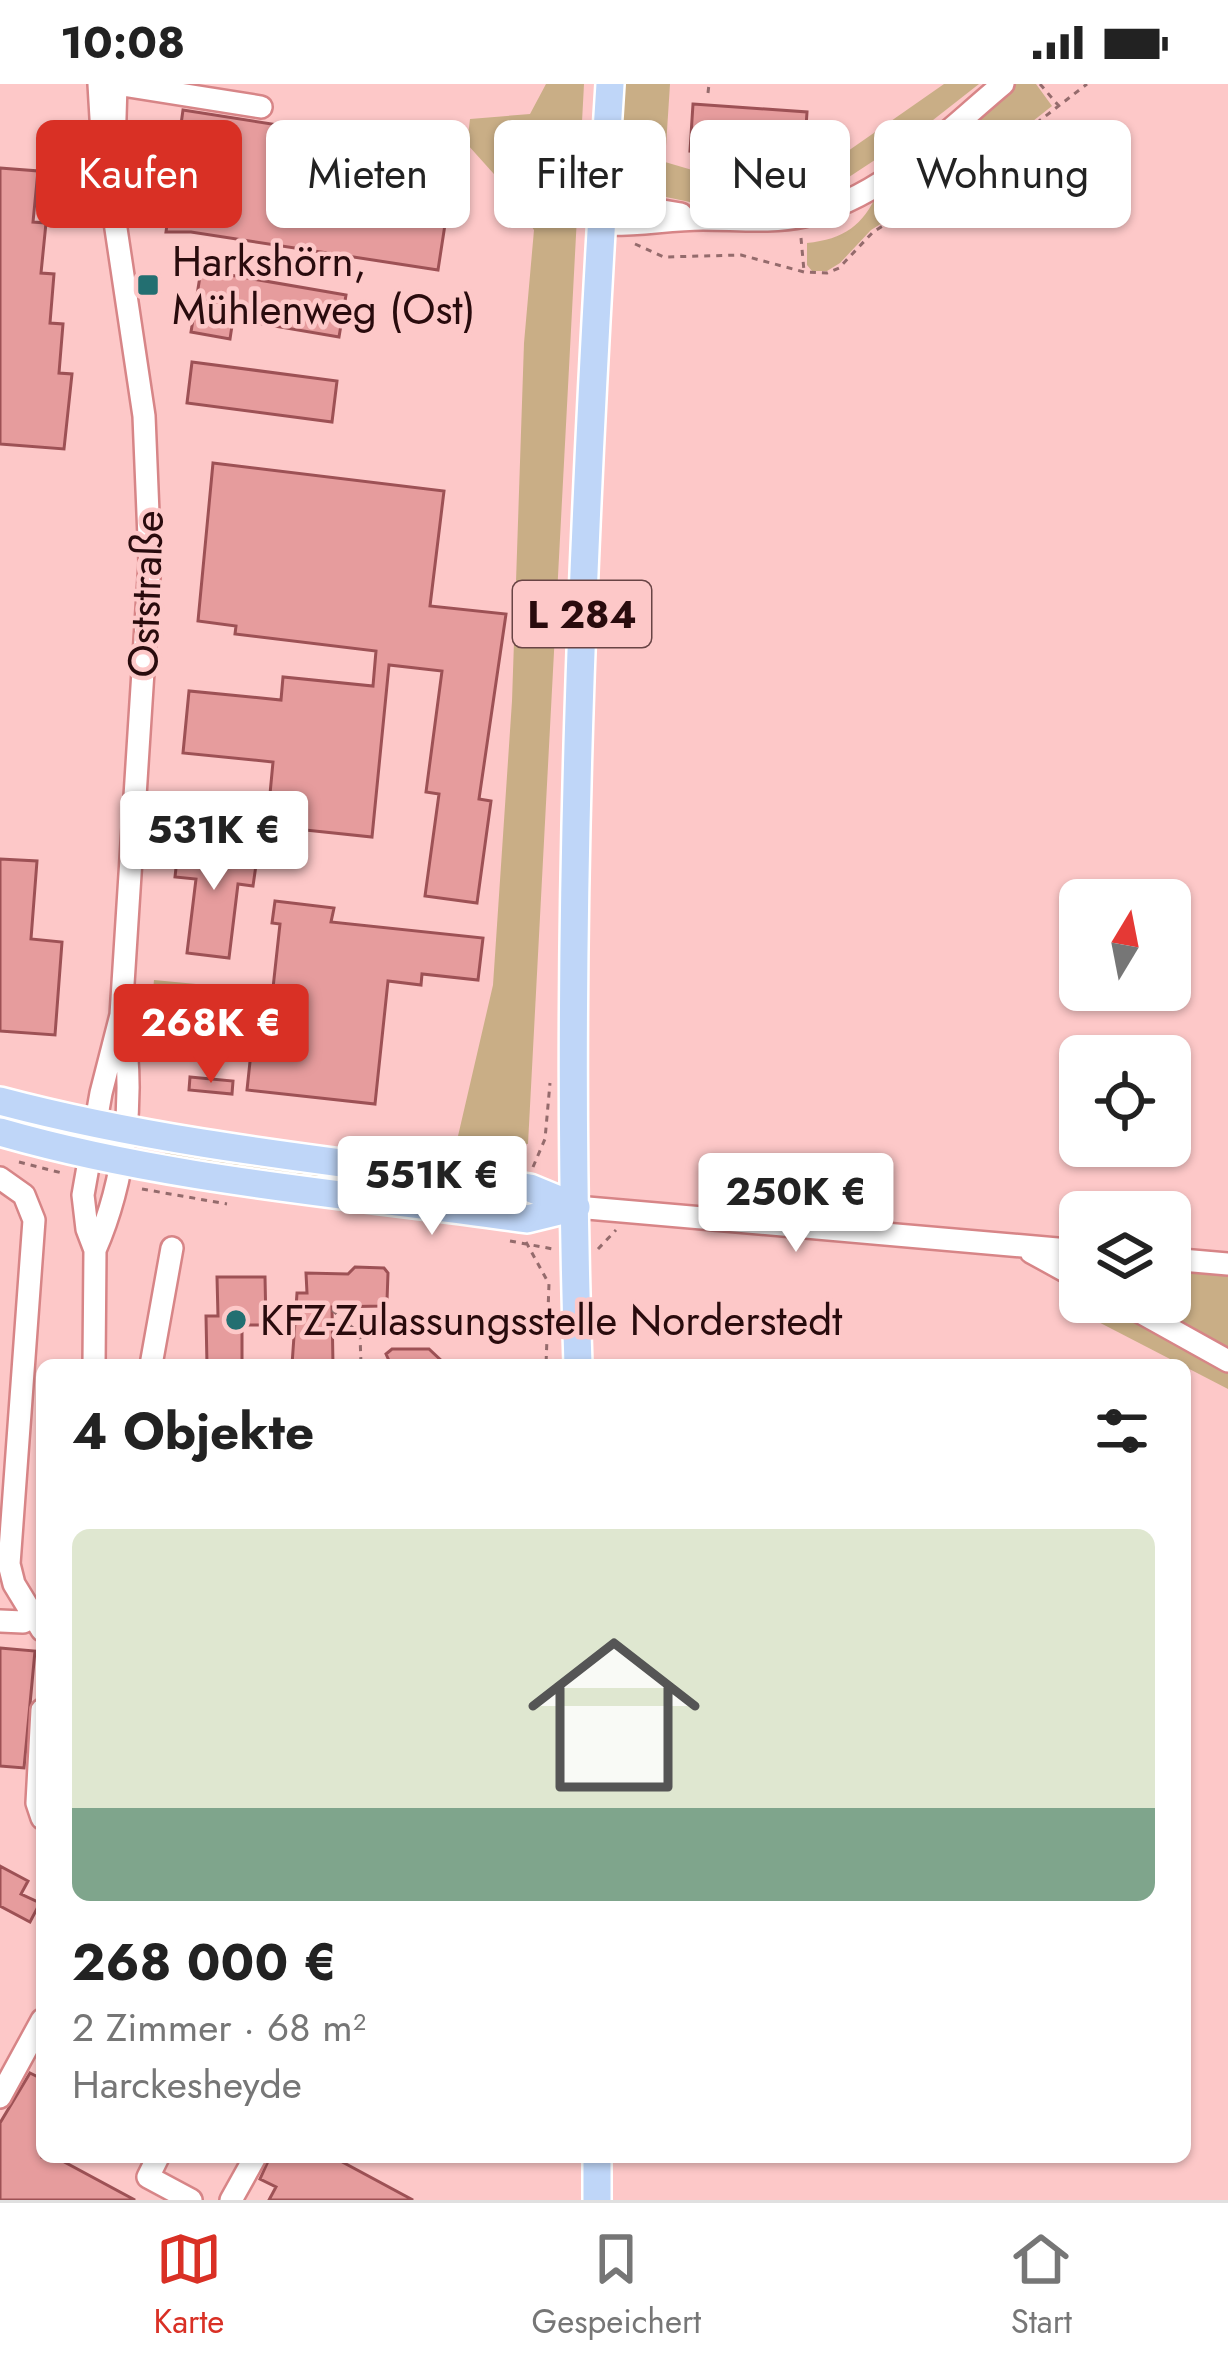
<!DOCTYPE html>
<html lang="de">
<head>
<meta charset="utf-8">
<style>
	:root { --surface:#fff; --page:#f6f6f6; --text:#222; --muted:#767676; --line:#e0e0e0; --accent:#d93025 }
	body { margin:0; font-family:Jost,sans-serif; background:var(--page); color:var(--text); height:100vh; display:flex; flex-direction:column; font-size:45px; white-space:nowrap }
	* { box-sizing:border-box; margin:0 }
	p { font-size:39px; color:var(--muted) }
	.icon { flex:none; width:66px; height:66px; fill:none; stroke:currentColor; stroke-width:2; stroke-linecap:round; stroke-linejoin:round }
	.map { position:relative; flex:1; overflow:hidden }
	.panel { position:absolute; left:36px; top:1275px; width:1155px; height:804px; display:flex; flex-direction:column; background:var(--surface); border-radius:18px; box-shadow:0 3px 9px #0004 }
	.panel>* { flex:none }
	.top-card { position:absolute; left:36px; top:36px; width:1158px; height:108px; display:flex; gap:24px }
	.needle { width:78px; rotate:10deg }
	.fabs { position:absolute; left:1059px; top:795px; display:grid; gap:24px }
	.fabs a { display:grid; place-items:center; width:132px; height:132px; border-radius:18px; background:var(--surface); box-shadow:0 3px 9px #0004; font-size:60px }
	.price { position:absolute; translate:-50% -102px; padding:0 27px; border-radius:12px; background:#fff; color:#222; font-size:39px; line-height:78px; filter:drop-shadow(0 3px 6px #0008) }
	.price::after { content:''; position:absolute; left:50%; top:72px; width:36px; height:27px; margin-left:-18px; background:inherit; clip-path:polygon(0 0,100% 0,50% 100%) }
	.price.selected { background:var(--accent); color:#fff }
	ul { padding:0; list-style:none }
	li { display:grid; align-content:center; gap:24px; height:636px; padding:0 36px }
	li+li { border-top:3px solid var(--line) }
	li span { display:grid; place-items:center; height:372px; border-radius:18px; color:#555 }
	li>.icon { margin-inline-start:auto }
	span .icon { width:216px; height:216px; fill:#fffc; stroke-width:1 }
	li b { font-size:51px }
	h2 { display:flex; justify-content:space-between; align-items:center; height:144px; padding:0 36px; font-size:51px }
	.chip { padding:0 42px; border-radius:18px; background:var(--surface); box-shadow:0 3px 9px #0004; font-size:42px; line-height:108px }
	.chip.selected { background:var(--accent); color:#fff }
	.status { display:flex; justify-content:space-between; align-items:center; height:84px; padding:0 60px; background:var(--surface); direction:ltr }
	.status svg { height:33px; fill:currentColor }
	.dock { display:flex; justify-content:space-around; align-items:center; height:168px; border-top:3px solid var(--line); background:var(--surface); font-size:33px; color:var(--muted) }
	.dock a { display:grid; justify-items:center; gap:6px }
	.dock .selected { color:var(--accent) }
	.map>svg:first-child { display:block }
	.green { fill:#c9ae86 }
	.building { fill:#e69c9d; stroke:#9d5155; stroke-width:3 }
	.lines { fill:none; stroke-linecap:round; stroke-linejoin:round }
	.minor-casing { stroke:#d78587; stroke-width:26 }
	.major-casing { stroke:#fff; stroke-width:32 }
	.path { stroke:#946b6c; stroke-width:3; stroke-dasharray:6 6; stroke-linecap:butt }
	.minor { stroke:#fff; stroke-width:21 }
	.major { stroke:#bfd6f8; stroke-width:27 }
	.poi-dot { fill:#236f71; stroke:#fdc8c8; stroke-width:4.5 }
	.labels { text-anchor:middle; stroke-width:9; stroke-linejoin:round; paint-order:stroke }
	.shield { fill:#fdc8c8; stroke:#694445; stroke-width:3 }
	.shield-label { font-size:39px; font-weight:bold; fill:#290b0d }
	.poi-label { font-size:42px; fill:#290b0d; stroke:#fdc8c8; text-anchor:start }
	.street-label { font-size:42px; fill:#290b0d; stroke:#fdc8c8 }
</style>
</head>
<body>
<div class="status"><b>10:08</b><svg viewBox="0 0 49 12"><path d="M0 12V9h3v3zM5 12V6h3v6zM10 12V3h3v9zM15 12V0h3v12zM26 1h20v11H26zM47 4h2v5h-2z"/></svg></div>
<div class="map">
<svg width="1228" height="2116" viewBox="0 0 1228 2116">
	<rect width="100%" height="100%" fill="#fdc8c8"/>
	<path class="green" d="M546,0h38l-56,1060 -70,-8 35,-151 19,-284 12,-358 10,-113 -32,-47 -35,-39 3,-25 60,-5z
		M624,0h46l-5,78 34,10 67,2 82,-23 96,-67h35l-60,47 -102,67 -113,7 -62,-13 -25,-22z
		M1013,0h23l16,22 -63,50 -118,74 -31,33 -13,8h-15l-5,-6v-22c37,-4 56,-17 71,-51z
		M154,896l63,6 -6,69 -64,-6z
		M165,1067l361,44 -1,10 -361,-45z
		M1170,1167l58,6v132l-145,-75 1,-12h86z"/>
	<path class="building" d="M693,20l114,8 -3,46 -114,-7z
		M183,26l273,43 -18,117 -247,-38h-25z
		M0,84l38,3 -5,51 13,1 -5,50 13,1 -4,49 13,1 -4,49 13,1 -8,75 -64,-5z
		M202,180l29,5 -1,6 116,20 -7,42 -106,-18 -3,20 -39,-7z
		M192,278l145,19 -5,41 -145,-19z
		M213,379l231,28 -14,115 76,8 -27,185 12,2 -14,102 -52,-7 14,-102 -13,-2 16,-121 -53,-6 -17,172 -105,-11 6,-64 -90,-9 6,-62 92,9 2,-23 90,9 3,-35 -141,-17 1,-8 -38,-5z
		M179,757l79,10 -5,35 -15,-2 -9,74 -42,-5 9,-74 -21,-2z
		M0,775l37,2 -6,78 31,3 -7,93 -55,-4z
		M275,817l59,7 -3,14 152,16 -5,42 -56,-6 -1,11 -33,-4 -13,123 -128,-14 11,-104 15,2 7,-64 -8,-1z
		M190,993l43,4 -1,13 -43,-4z
		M355,1183l29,1 4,5 -1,28 -4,5 -51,1 1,58h-41l5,-72h10l-1,-20 42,1z
		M217,1193h48l1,48h-24v40h-35l-1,-49h12z
		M392,1265h37l17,16h-55l-5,-11z
		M0,1564l35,3 -11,117 -24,-2z
		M0,1782l28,15 -7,13 19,9 -10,19 -30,-16z
		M30,1989l12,6v78h13l80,43h-135v-77z
		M270,2073h63l80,43h-144l7,-13 -16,-8z"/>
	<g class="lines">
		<defs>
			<path id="minor" d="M116,0l145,23
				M114,66l2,-66
				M603,117l78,13
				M601,140c35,2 67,-5 102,-5 34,0 68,4 101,-3 79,-18 139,-82 199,-132
				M0,1094l24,17 10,25 -25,344 5,20 28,46
				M576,1123l504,44
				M95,1166c30,-69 41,-155 27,-229
				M1031,1168l49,27
				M1170,1175l58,5
				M1122,1218l106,59
				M94,1281l1,-115 -8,-21 -4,-34 18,-102 20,-78 29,-453 -6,-146 -42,-281 -3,-51
				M151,1281l21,-117
				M0,1537l23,1 12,-6
				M42,1626l-5,93 5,15
				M0,2013l42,-77
				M158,2073l-10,20 43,23
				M231,2116l24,-43"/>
			<path id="major" d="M0,1017c173,46 353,62 530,87l46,19
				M0,1048c170,49 352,62 527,87l49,-12
				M578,1281c-14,-427 5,-855 32,-1281
				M597,2073v43"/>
		</defs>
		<use href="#minor" class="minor-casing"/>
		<use href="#major" class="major-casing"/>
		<path class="path" d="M1040,0l18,21
			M708,9l1,-9
			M801,154l3,33
			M635,160l29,13 77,-2 63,17 23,1 12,-5 34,-36 117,-73 97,-75
			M19,1078l43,11
			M533,1083l12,-28 5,-56
			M142,1105l85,15
			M510,1157l43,8
			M526,1158l23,42 -3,81
			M598,1165l18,-19
			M332,1226l28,24 1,31"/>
		<use href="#minor" class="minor"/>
		<use href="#major" class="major"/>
	</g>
	<g class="poi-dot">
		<rect x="136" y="189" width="24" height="24" rx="6"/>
		<circle cx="236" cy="1236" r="12"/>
	</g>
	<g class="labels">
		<rect class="shield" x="513" y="497" width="138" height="66" rx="9"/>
		<g class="shield-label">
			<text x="582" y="544">L 284</text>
		</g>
		<g class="poi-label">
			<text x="172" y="192">Harkshörn,<tspan x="172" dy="48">Mühlenweg (Ost)</tspan></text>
			<text x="260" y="1251">KFZ-Zulassungsstelle Norderstedt</text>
		</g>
		<g class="street-label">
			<text transform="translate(145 510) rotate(-88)" y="15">Oststraße</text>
		</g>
	</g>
</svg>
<div class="fabs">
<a><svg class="needle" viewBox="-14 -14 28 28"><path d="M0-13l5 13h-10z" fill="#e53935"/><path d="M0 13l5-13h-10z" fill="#767676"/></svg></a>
<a><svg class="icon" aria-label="locate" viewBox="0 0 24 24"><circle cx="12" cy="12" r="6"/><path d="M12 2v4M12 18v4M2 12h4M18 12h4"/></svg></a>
<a><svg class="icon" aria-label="layers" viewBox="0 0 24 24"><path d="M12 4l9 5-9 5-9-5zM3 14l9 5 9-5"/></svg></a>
</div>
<b class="price" style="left:214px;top:809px">531K €</b>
<b class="price selected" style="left:211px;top:1002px">268K €</b>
<b class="price" style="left:432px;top:1154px">551K €</b>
<b class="price" style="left:796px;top:1171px">250K €</b>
<div class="top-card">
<a class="chip selected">Kaufen</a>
<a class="chip">Mieten</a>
<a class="chip">Filter</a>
<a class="chip">Neu</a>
<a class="chip">Wohnung</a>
</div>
<section class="panel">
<h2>4 Objekte<svg class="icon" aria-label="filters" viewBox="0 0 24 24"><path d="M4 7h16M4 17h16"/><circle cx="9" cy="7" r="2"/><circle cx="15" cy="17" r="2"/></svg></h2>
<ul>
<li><span style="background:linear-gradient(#dfe7d0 75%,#7fa58c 0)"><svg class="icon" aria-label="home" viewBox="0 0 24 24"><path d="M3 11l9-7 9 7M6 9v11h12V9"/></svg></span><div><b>268 000 €</b><p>2 Zimmer · 68 m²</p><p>Harckesheyde</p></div></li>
</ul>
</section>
</div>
<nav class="dock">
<a class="selected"><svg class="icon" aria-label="map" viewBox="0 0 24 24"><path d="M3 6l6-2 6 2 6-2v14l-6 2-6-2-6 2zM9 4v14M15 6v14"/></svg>Karte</a>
<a><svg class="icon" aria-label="saved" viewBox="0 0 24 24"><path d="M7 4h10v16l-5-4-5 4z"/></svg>Gespeichert</a>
<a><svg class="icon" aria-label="home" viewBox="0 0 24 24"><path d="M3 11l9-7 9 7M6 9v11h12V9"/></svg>Start</a>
</nav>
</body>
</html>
